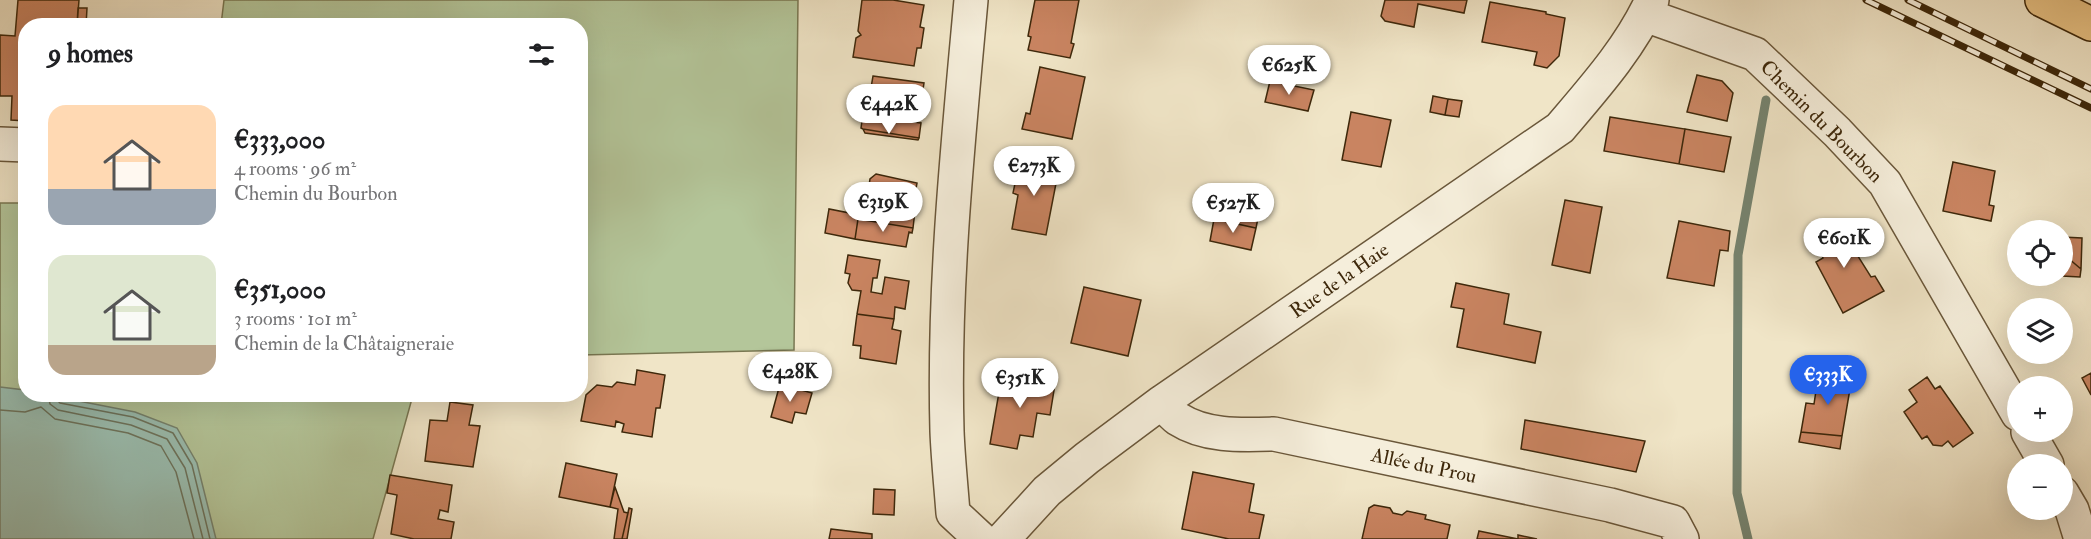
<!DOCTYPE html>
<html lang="en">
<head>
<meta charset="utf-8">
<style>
	:root { --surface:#fff; --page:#f2f2f2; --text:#202124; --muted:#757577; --accent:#2563eb }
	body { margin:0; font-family:"IM FELL Double Pica",serif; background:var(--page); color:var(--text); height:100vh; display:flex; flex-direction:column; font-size:22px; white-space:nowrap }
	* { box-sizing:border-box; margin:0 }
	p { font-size:20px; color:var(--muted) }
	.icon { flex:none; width:33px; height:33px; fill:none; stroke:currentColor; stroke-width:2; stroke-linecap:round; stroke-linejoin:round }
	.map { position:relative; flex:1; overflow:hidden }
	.sheet { position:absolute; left:18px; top:18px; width:570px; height:384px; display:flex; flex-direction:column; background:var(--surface); border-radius:24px; box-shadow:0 6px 24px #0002 }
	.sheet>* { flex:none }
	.fabs { position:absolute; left:2007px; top:220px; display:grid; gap:12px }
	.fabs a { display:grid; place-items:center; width:66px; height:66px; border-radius:50%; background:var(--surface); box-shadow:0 6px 24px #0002; font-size:30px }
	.price { position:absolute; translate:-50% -51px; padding:0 14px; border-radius:21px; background:#fff; color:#222; font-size:20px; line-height:39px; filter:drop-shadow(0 2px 3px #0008) }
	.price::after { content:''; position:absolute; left:50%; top:36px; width:18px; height:14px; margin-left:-9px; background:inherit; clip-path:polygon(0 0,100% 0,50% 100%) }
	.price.selected { background:var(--accent); color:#fff }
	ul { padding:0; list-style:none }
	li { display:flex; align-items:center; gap:18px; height:150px; padding:0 30px }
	li span { display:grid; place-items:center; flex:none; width:168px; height:120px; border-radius:18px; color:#555 }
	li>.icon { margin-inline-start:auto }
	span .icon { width:72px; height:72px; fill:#fffc; stroke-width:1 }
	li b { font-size:26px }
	h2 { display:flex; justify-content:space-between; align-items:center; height:72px; padding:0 30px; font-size:26px }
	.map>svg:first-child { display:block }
	.green { fill:#b4c69a; stroke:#797752; stroke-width:1.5 }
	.water { fill:#9abfb2; stroke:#75836f; stroke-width:1.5 }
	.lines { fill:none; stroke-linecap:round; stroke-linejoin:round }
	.shore { stroke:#6c745e; stroke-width:1.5 }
	.stream { stroke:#75836f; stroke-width:9 }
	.building { fill:#c98461; stroke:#3e280b; stroke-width:1.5 }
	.minor-casing { stroke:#6a573a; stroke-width:36 }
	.major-casing { stroke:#3e280b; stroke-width:36 }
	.minor { stroke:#f5eedb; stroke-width:33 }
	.major { stroke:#e8c284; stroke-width:33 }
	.rail-casing { stroke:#3e280b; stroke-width:7 }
	.rail { stroke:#f5eedb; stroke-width:4.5; stroke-dasharray:14; stroke-linecap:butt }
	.labels { text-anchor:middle; stroke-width:4.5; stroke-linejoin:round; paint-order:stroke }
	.street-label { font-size:20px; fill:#3e280b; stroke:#f5eedb }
</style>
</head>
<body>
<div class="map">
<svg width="2091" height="539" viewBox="0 0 2091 539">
	<rect width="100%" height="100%" fill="#f0e5c7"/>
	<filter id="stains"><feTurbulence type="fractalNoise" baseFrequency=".00333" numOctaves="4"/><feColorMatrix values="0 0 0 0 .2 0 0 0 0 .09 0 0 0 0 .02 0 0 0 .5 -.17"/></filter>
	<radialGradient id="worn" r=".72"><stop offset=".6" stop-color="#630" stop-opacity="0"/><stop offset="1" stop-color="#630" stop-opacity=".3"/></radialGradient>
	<path class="green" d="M224,0h574l-4,350 -213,5 -1,-329 -359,-1z
		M0,203h25l1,191 387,1 -40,144h-373z"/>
	<path class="water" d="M0,387l25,3 1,4 22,1 87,17 42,16 20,35 19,76h-216z"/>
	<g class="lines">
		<path class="shore" d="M48,394l2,10 8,6 73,15 36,14 18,29 18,71
			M56,394l1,6 3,3 73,14 40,16 19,32 18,74
			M0,410l25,2 16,-5 14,12 73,14 33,13 15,26 18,67"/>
		<path class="stream" d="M1748,539l-11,-46 1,-238 28,-155"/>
	</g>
	<path class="building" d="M18,0h61l-2,26h-51v95l-15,-1 1,-24h-12v-61l15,1z
		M862,0h31l31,5 -4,22 4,1 -3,20h-4l-3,18 -61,-9 3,-19 5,-3 -3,-4z
		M1035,0h44l-8,43 3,1 -4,14 -42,-8 3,-13 -3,-1z
		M1385,0h82l-3,13 -46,-9 -4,23 -29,-6 -4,-5z
		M1490,2l56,10v2l19,4 -6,38 -12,12 -13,-3 3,-13 -55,-10z
		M78,8h9l-1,18h-9z
		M1040,67l45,10 -13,62 -50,-10 4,-16 4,1z
		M1697,75l25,6 11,12 -6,28 -40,-9z
		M873,76l51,7 -4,26h-4l-2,13 7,1 -2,15 -56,-9 -2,-1 2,-14 4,-3z
		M1270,81l44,9 -6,21 -43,-9z
		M1433,96l15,3 -3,16 -15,-3z
		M1448,99l14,2 -3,16 -14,-2z
		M1351,112l40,8 -10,47 -39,-7z
		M1610,117l75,12 -6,35 -75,-13z
		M863,129l56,9 -1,2 -53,-7z
		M1685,129l46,8 -7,35 -45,-8z
		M1020,160l39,8 -13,67 -34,-6 6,-34 -5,-2z
		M1953,162l42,9 -6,34 5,1 -3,15 -48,-10z
		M876,174l41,9 -5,28 -41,-6 -4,-6 3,-20z
		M1220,189l42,9 -6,30 -42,-9z
		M1565,200l37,7 -12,66 -38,-8z
		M871,205l44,6 -2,17 -55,-9 -3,20 -30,-6 4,-24 41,8z
		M858,219l55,9 -1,5 -3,-1 -3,15 -51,-8z
		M1214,219l42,9 -5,22 -41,-9z
		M1679,221l51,10 -2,20 -8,-1 -6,36 -47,-8z
		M1836,221l35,56 4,-1 9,15 -41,22 -27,-51 7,-4 -12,-23z
		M2062,237l20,1 -1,31 -19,-16z
		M2062,253l19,16 -1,8 -18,-1z
		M848,255l32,5 -3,18h-4l-2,14 11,2 3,-17 24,4 -4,28 -10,-2 -1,12 -37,-5 4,-23 -9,-1 -4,-7 2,-9 -5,-1z
		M1456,283l53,11 -5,30 37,8 -6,31 -78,-16 7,-38 -13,-2z
		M1084,287l57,13 -13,56 -57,-13z
		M857,314l37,5 -2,10 9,2 -5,33 -36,-6 1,-12 -8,-1z
		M637,370l28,5 -5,33h-4l-4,29 -30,-5 2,-8 -8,-3 -1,6 -34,-6 5,-26 11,-10 15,2 5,-5 18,3z
		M1819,371l33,6 -10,59 -41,-4 5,-29 8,1z
		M2091,373v22l-9,-17z
		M1002,375l53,9 -5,31 -13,-2 -4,24 -13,-2 -3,14 -27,-5z
		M1927,377l8,12 5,-3 33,47 -20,14 -5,-6 -6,5 -9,-1 -6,-9 -5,3 -18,-27 13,-10 -8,-12z
		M780,384l32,9 -6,21 -11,-2 -3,11 -21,-6z
		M450,402l23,3 -4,20 11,1 -7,41 -48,-6 5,-41 17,1z
		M1525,420l120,21 -9,31 -115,-23z
		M1801,432l41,4 -2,13 -41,-7z
		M566,463l51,11 -7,33 -51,-10z
		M1193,472l61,12 -5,28 15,3 -5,24h-30l-47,-10z
		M390,475l62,10 -4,27 -8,-2 -2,9 16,3 -3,17h-37l-23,-5 6,-39 -10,-2z
		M615,487l9,25 4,1 -6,26h-8l4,-30 -8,-2z
		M874,489l21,1 -1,25 -21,-1z
		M1374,505l16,3 3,5 9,2 5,-4 19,4 -1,4 25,6 -3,14h-85l7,-31z
		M629,508l3,1 -5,30h-5z
		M831,529l41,5v5h-43z
		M1479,531l39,8v-4l19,4h-60z"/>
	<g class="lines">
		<defs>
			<path id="minor" d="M971,0c-13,143 -28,288 -24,431 1,27 4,55 6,82l28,26
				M1645,15l110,39 82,78 48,51 133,231
				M0,144l26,1
				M1162,402c5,6 10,13 16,17 28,18 64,16 96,15l336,71 63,17 9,17
				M2028,432l19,33
				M2062,493l10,17 9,29
				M1003,539l44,-48 40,-33 75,-56 398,-274c34,-40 70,-80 92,-128"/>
			<path id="major" d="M2042,0l49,24"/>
		</defs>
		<use href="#minor" class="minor-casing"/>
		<use href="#major" class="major-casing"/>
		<use href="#minor" class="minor"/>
		<use href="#major" class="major"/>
		<defs>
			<path id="rail" d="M1866,0l225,108
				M1908,0l183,89"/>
		</defs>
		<use href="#rail" class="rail-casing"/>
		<use href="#rail" class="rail"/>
	</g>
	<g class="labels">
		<g class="street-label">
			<text transform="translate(1822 121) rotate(45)" y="7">Chemin du Bourbon</text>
			<text transform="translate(1339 280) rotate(-35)" y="7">Rue de la Haie</text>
			<text transform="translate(1424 465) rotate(12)" y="7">Allée du Prou</text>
		</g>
	</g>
	<rect width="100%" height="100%" filter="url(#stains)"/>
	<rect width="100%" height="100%" fill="url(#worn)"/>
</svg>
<div class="fabs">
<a><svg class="icon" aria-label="locate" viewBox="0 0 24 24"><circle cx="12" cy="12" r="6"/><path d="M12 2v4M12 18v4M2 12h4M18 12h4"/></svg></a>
<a><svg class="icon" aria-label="layers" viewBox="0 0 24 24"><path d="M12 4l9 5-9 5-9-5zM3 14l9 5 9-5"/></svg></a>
<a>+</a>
<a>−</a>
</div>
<b class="price" style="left:1289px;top:96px">€625K</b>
<b class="price" style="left:889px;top:135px">€442K</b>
<b class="price" style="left:1034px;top:197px">€273K</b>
<b class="price" style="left:883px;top:233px">€319K</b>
<b class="price" style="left:1233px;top:234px">€527K</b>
<b class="price" style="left:1844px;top:269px">€601K</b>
<b class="price" style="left:790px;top:403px">€428K</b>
<b class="price selected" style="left:1828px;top:406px">€333K</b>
<b class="price" style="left:1020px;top:409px">€351K</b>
<section class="sheet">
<h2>9 homes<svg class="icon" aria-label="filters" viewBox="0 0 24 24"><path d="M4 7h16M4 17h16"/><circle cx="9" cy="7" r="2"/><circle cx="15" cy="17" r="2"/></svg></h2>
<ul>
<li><span style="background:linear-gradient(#ffd9b3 70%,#9aa5b1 0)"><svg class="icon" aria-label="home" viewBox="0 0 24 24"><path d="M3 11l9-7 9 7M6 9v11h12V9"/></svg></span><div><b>€333,000</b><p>4 rooms · 96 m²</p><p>Chemin du Bourbon</p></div></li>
<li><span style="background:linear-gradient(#dfe7d0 75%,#b9a48a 0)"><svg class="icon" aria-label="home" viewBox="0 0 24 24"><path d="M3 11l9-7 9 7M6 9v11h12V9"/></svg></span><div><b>€351,000</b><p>3 rooms · 101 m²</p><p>Chemin de la Châtaigneraie</p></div></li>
</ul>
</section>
</div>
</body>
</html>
